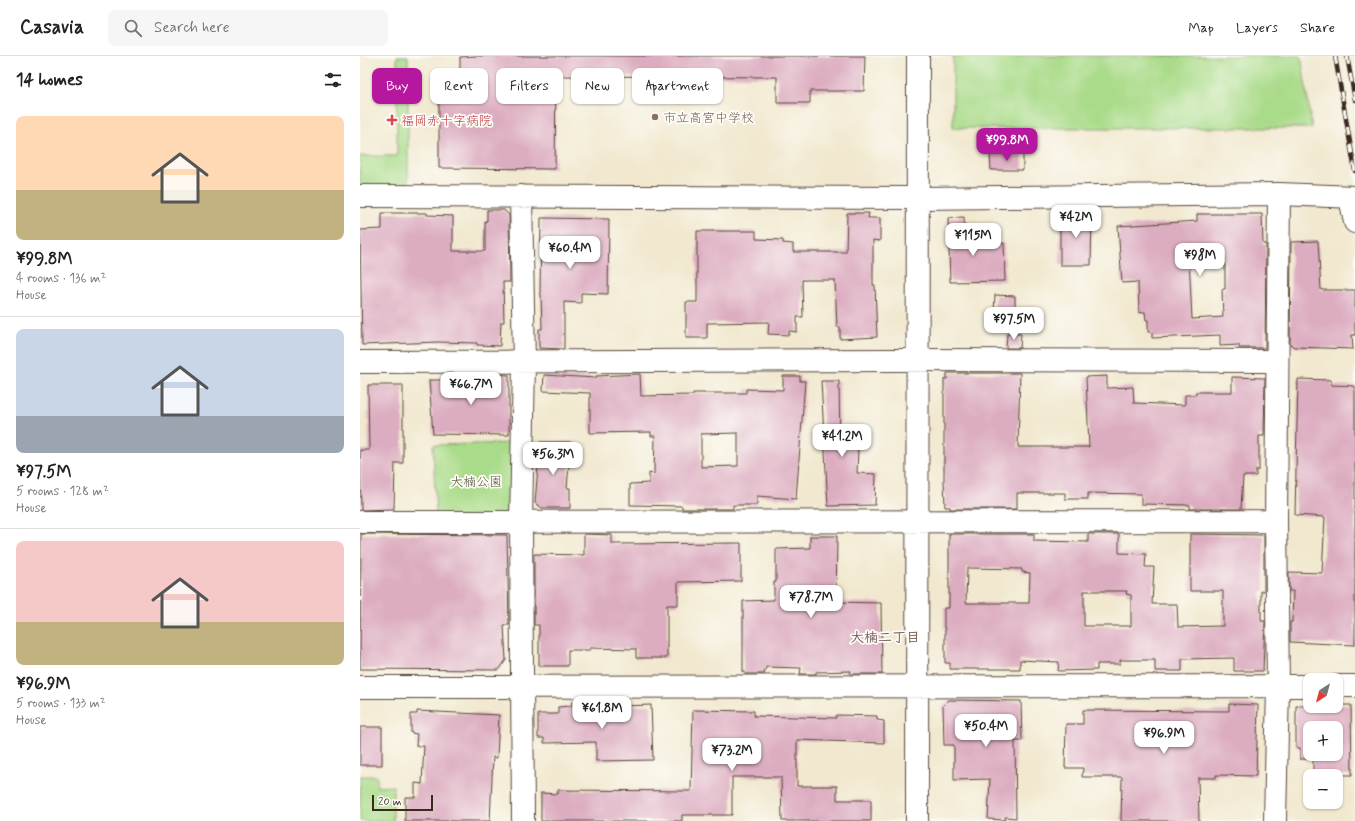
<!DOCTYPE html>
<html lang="en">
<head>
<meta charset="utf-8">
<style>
	:root { --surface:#fff; --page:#f6f6f6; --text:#222; --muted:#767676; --line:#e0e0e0; --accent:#b5179e }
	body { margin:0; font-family:Mynerve,"Klee One",sans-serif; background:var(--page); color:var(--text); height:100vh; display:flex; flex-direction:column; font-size:15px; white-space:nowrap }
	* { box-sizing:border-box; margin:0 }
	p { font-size:13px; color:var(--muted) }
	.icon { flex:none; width:22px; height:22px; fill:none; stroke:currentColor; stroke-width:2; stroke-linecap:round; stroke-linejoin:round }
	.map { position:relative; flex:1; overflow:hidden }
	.details { display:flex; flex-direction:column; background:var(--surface); width:360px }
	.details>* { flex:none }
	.guide { position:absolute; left:12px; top:12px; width:380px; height:36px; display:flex; gap:8px }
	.needle { width:26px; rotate:216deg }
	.fabs { position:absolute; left:943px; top:617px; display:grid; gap:8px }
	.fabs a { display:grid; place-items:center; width:40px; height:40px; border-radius:8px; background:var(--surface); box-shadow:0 1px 3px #0004; font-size:20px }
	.scale { position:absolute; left:12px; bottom:10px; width:61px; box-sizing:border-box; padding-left:4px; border:2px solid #3b2a1e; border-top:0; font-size:11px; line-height:14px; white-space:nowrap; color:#3b2a1e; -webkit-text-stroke:3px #fdfcf7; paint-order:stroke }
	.price { position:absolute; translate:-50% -34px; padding:0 9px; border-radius:8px; background:#fff; color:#222; font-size:13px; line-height:26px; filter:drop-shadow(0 1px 2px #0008) }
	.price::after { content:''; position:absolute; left:50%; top:24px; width:12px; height:9px; margin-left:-6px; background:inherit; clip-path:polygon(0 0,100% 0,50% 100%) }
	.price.current { background:var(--accent); color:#fff }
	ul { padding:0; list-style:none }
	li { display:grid; align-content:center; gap:8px; height:212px; padding:0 16px }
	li+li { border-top:1px solid var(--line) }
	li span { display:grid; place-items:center; height:124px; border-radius:8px; color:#555 }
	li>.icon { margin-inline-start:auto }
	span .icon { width:72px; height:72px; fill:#fffc; stroke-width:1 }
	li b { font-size:17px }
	h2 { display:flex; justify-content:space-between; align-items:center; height:48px; padding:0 16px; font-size:17px }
	.tag { padding:0 14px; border-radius:8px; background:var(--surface); box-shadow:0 1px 3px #0004; font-size:14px; line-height:36px }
	.tag.current { background:var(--accent); color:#fff }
	header { display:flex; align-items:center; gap:24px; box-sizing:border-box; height:56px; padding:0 20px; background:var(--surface); border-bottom:1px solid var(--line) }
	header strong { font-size:19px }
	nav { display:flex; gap:22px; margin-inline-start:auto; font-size:14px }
	.search { width:280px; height:36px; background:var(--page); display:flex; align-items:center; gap:10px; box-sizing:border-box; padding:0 14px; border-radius:8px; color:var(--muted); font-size:15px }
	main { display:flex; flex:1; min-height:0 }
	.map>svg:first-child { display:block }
	.green { fill:#aadb8a; stroke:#728254 }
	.building { fill:#dcacc0; fill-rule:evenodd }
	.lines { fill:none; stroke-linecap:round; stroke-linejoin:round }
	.minor-casing { stroke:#564639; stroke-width:24 }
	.minor { stroke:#fff; stroke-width:22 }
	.rail-casing { stroke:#3b2a1e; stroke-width:4.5 }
	.rail { stroke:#fdfcf7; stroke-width:3; stroke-dasharray:9; stroke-linecap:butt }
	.education-dot { fill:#8d6e63; stroke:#fdfcf7; stroke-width:1.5 }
	.health-dot { fill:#e0444e; stroke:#fdfcf7; stroke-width:1.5 }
	.labels { text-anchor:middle; stroke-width:3.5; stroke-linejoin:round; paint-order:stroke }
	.education-label { font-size:13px; fill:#785e54; stroke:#fdfcf7; text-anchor:start }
	.health-label { font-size:13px; fill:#be3a42; stroke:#fdfcf7; text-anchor:start }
	.park-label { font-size:13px; fill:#575639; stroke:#fdfcf7 }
	.neighbourhood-label { font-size:14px; font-weight:bold; fill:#735857; stroke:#fdfcf7 }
</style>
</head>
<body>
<header>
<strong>Casavia</strong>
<div class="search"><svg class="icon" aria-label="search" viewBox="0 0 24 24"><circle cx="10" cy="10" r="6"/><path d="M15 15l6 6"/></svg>Search here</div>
<nav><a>Map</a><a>Layers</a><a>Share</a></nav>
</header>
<main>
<section class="details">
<h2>14 homes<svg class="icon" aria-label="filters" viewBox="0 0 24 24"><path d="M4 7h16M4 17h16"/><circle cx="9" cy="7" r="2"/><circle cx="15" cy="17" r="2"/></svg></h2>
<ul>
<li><span style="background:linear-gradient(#ffd9b3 60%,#c2b280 0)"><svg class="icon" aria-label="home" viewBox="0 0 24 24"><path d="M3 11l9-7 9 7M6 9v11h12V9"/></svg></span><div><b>¥99.8M</b><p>4 rooms · 136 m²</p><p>House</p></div></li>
<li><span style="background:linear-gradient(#c9d6e8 70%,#9aa5b1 0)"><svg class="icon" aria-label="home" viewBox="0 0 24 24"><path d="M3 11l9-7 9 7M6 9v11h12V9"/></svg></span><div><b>¥97.5M</b><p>5 rooms · 128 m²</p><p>House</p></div></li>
<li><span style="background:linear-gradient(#f6c9c9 65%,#c2b280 0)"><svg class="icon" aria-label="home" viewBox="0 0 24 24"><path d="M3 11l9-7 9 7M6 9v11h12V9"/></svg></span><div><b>¥96.9M</b><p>5 rooms · 133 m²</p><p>House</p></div></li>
</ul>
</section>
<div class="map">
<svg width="995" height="765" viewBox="0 0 995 765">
	<rect width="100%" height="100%" fill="#fdfcf7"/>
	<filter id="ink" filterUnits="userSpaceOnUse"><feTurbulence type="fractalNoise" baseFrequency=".025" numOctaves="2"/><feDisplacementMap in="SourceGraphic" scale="8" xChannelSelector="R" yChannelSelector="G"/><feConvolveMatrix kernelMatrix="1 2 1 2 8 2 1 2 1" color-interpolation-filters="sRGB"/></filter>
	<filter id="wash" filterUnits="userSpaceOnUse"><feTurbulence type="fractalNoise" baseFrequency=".012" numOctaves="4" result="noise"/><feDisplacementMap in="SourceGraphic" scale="16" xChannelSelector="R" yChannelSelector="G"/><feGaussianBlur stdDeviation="0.9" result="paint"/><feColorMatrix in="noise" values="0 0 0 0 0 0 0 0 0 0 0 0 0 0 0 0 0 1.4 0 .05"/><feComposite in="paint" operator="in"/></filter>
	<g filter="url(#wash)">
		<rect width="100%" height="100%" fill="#f1e8cf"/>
		<path class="green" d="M37,0h11v130h-48v-30h37z
			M593,0h348l11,72h-359z
			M157,387l1,77 -82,-3 -3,-72z
			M0,720h17v11l16,-1v35h-33z"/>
		<g id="blocks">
			<path class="building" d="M116,0h389l-1,35h-54v12h-33v-26l-221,-1 -1,93 -116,-1v-71l21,1v-41z
				M663,97v17h-32l-1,-16z
				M127,154h17l5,5 1,67h-7l1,40h-3l-1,24 -23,-1v-2l-39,-1 -76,3 -2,-115 22,-1v-16h45v2l26,1v35h32v-30h2z
				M487,157h22l-1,5h12v23l-7,-1v45h2l2,52 -37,2v-12h-3l-2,-47h-33l1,37h-6v15l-8,-1v4l-21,-1 1,-12 -62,1v15h-21v-36h11v-71h59v8l27,1v3l10,1v8h53z
				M700,157h32l-1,52h-31z
				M837,158h65l1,30h3l-1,104h-26v-3l-19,1v-11l-68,3v-6h-4v-12h-2l-1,-8 -6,1 -1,-31 -16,1 -4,-57 79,-5zM829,202h36v31h-3l1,28 -31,2z
				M604,161l1,29 39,-3 1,38 -55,1 -2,-64z
				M181,162l68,1 -1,75 -27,-1v10l-17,-1v47l-25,-1v-19h3l-1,-35h-1z
				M958,185l3,49h34v45h-3l1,14 -59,-2 -4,-3 1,-102z
				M635,239l20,1v18l-21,-2z
				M647,278h14l-1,14h-14z
				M587,317h73l-2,74h71l-3,-70 21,-1v12l26,-1 1,16 51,2v-10h10l1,-3h36v-15l33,1 -1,58h-5v34h-3v6h-13l-2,33h-51v-4l-49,-1v-10l-53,-1v6h-23v-6h-48v16h-67v-2h-5l-1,-26v-102h3z
				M114,318l35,1v60l-76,-1 -4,-54h45z
				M280,318l1,22 52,-1v-2h53v-4l37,1v-14h17v5h5l-9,118 -39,-3v9h-24v4h-51v-3l-52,-1v-21l19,-1v-10l5,1 1,-38h-4v-4l-61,1v-40l-47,-2 1,-16 52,3v-2zM378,377v33l-37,1v-33z
				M938,323l33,1v5l24,1v259l-65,-3v-20h2l1,-31h-4v-19l33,1 3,-56 -30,-2z
				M461,325h18l1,67 18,1 -1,24 19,1 -1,31 -47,1z
				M8,329h35v78h-8l-1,46 -33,1 -1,-60h9z
				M180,386h31l-4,46h3v20h-28l-7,-5z
				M1,478l146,1 2,90h-5l2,35 -7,10 -139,-1z
				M224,478l28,1v9l129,-1v38l-63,1v23h-11v53h-31v-9l-46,-1v2h-22v16h-29v-41h-5v-71l50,1z
				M589,478h85v7l54,1v-8h31v19l27,1 -1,13h9l-2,37h25l1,23 45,-1v-35h-33v-57l74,1v56h-3v30h4l-2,50h-29v-13l-52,1v12h-27v-11h-35v4h-23v6l-39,1 1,-9 -39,-2v9h-70v-6h-5v-35h-1v-20h5zM607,512l55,1v3l8,1 -1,30h-63zM724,535h43l-1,3 5,1v31h-47z
				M450,480h27l-1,66 45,1 1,71h-32l1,-3 -35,1v2h-16l1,-6 -35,-1 -2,7h-19v-2h-2v-71l31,-1v-18h2v-33l34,-1z
				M589,644l72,1 1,40h-7l1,77 -11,-1v3l-17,-1 2,-40 -36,1v-35h-10l-1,-39z
				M232,645v6l59,-2 2,55 -57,1v-19l-52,1v-5h-6v-24h20v-7l14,-1v-4z
				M869,648l29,1 -2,71 -40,-1v3h-18l1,43h-78l1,-44h-40l1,-9h-18l1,-44h17v-14l146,1z
				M976,649h15l1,70h-39v-16h-13v-11l-4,-1v-41zM950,672h26v26h-26z
				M333,654l61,1v5l82,2v-3l41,1v4l7,1v22l-87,-3v46h40v14h34v21h-89l-1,-44h-49v38h-50v6h-141v-28l17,1v-4l133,1z
				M57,655l82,4 -2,43 -4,-1 -3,64h-85v-24h10v-14l7,1 2,-38h-8l1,-12 -6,-1v-19h6z
				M0,671h22v38h-22z"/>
		</g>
	</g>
	<g filter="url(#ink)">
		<use href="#blocks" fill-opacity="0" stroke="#564639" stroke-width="1"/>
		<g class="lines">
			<defs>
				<path id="minor" d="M0,140l559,2 360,-4 76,3
					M161,140l3,167 -3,159 2,299
					M990,141l5,25
					M0,306l536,-2 381,1
					M0,466l916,-1
					M976,630h19
					M0,631l950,-1
					M557,765l1,-765
					M915,765l3,-135 -2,-165 3,-327"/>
			</defs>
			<use href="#minor" class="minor-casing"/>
			<use href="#minor" class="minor"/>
			<defs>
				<path id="rail" d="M975,0l20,115
					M987,0l8,44"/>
			</defs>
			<use href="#rail" class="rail-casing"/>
			<use href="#rail" class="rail"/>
		</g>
	</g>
	<circle class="education-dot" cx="295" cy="61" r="4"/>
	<path class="health-dot" d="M30 58h4v4h4v4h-4v4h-4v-4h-4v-4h4z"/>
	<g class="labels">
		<g class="education-label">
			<text x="303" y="66">市立高宮中学校</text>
		</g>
		<g class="health-label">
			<text x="41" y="69">福岡赤十字病院</text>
		</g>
		<g class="park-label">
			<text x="116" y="430">大楠公園</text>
		</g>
		<g class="neighbourhood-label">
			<text x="525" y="586">大楠二丁目</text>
		</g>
	</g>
</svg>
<div class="fabs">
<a><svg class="needle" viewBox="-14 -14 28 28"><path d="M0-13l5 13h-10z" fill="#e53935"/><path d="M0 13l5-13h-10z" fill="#767676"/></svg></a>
<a>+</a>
<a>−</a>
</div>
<div class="scale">20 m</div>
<b class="price current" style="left:647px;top:106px">¥99.8M</b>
<b class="price" style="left:716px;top:183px">¥42M</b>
<b class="price" style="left:613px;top:201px">¥115M</b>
<b class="price" style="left:210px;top:214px">¥60.4M</b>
<b class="price" style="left:840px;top:221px">¥98M</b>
<b class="price" style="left:654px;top:285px">¥97.5M</b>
<b class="price" style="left:111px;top:350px">¥66.7M</b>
<b class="price" style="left:482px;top:402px">¥41.2M</b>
<b class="price" style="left:193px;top:420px">¥56.3M</b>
<b class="price" style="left:451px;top:563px">¥78.7M</b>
<b class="price" style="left:242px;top:674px">¥61.8M</b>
<b class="price" style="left:626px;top:692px">¥50.4M</b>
<b class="price" style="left:804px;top:699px">¥96.9M</b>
<b class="price" style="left:372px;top:716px">¥73.2M</b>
<div class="guide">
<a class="tag current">Buy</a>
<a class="tag">Rent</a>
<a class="tag">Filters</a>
<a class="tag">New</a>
<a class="tag">Apartment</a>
</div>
</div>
</main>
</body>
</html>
